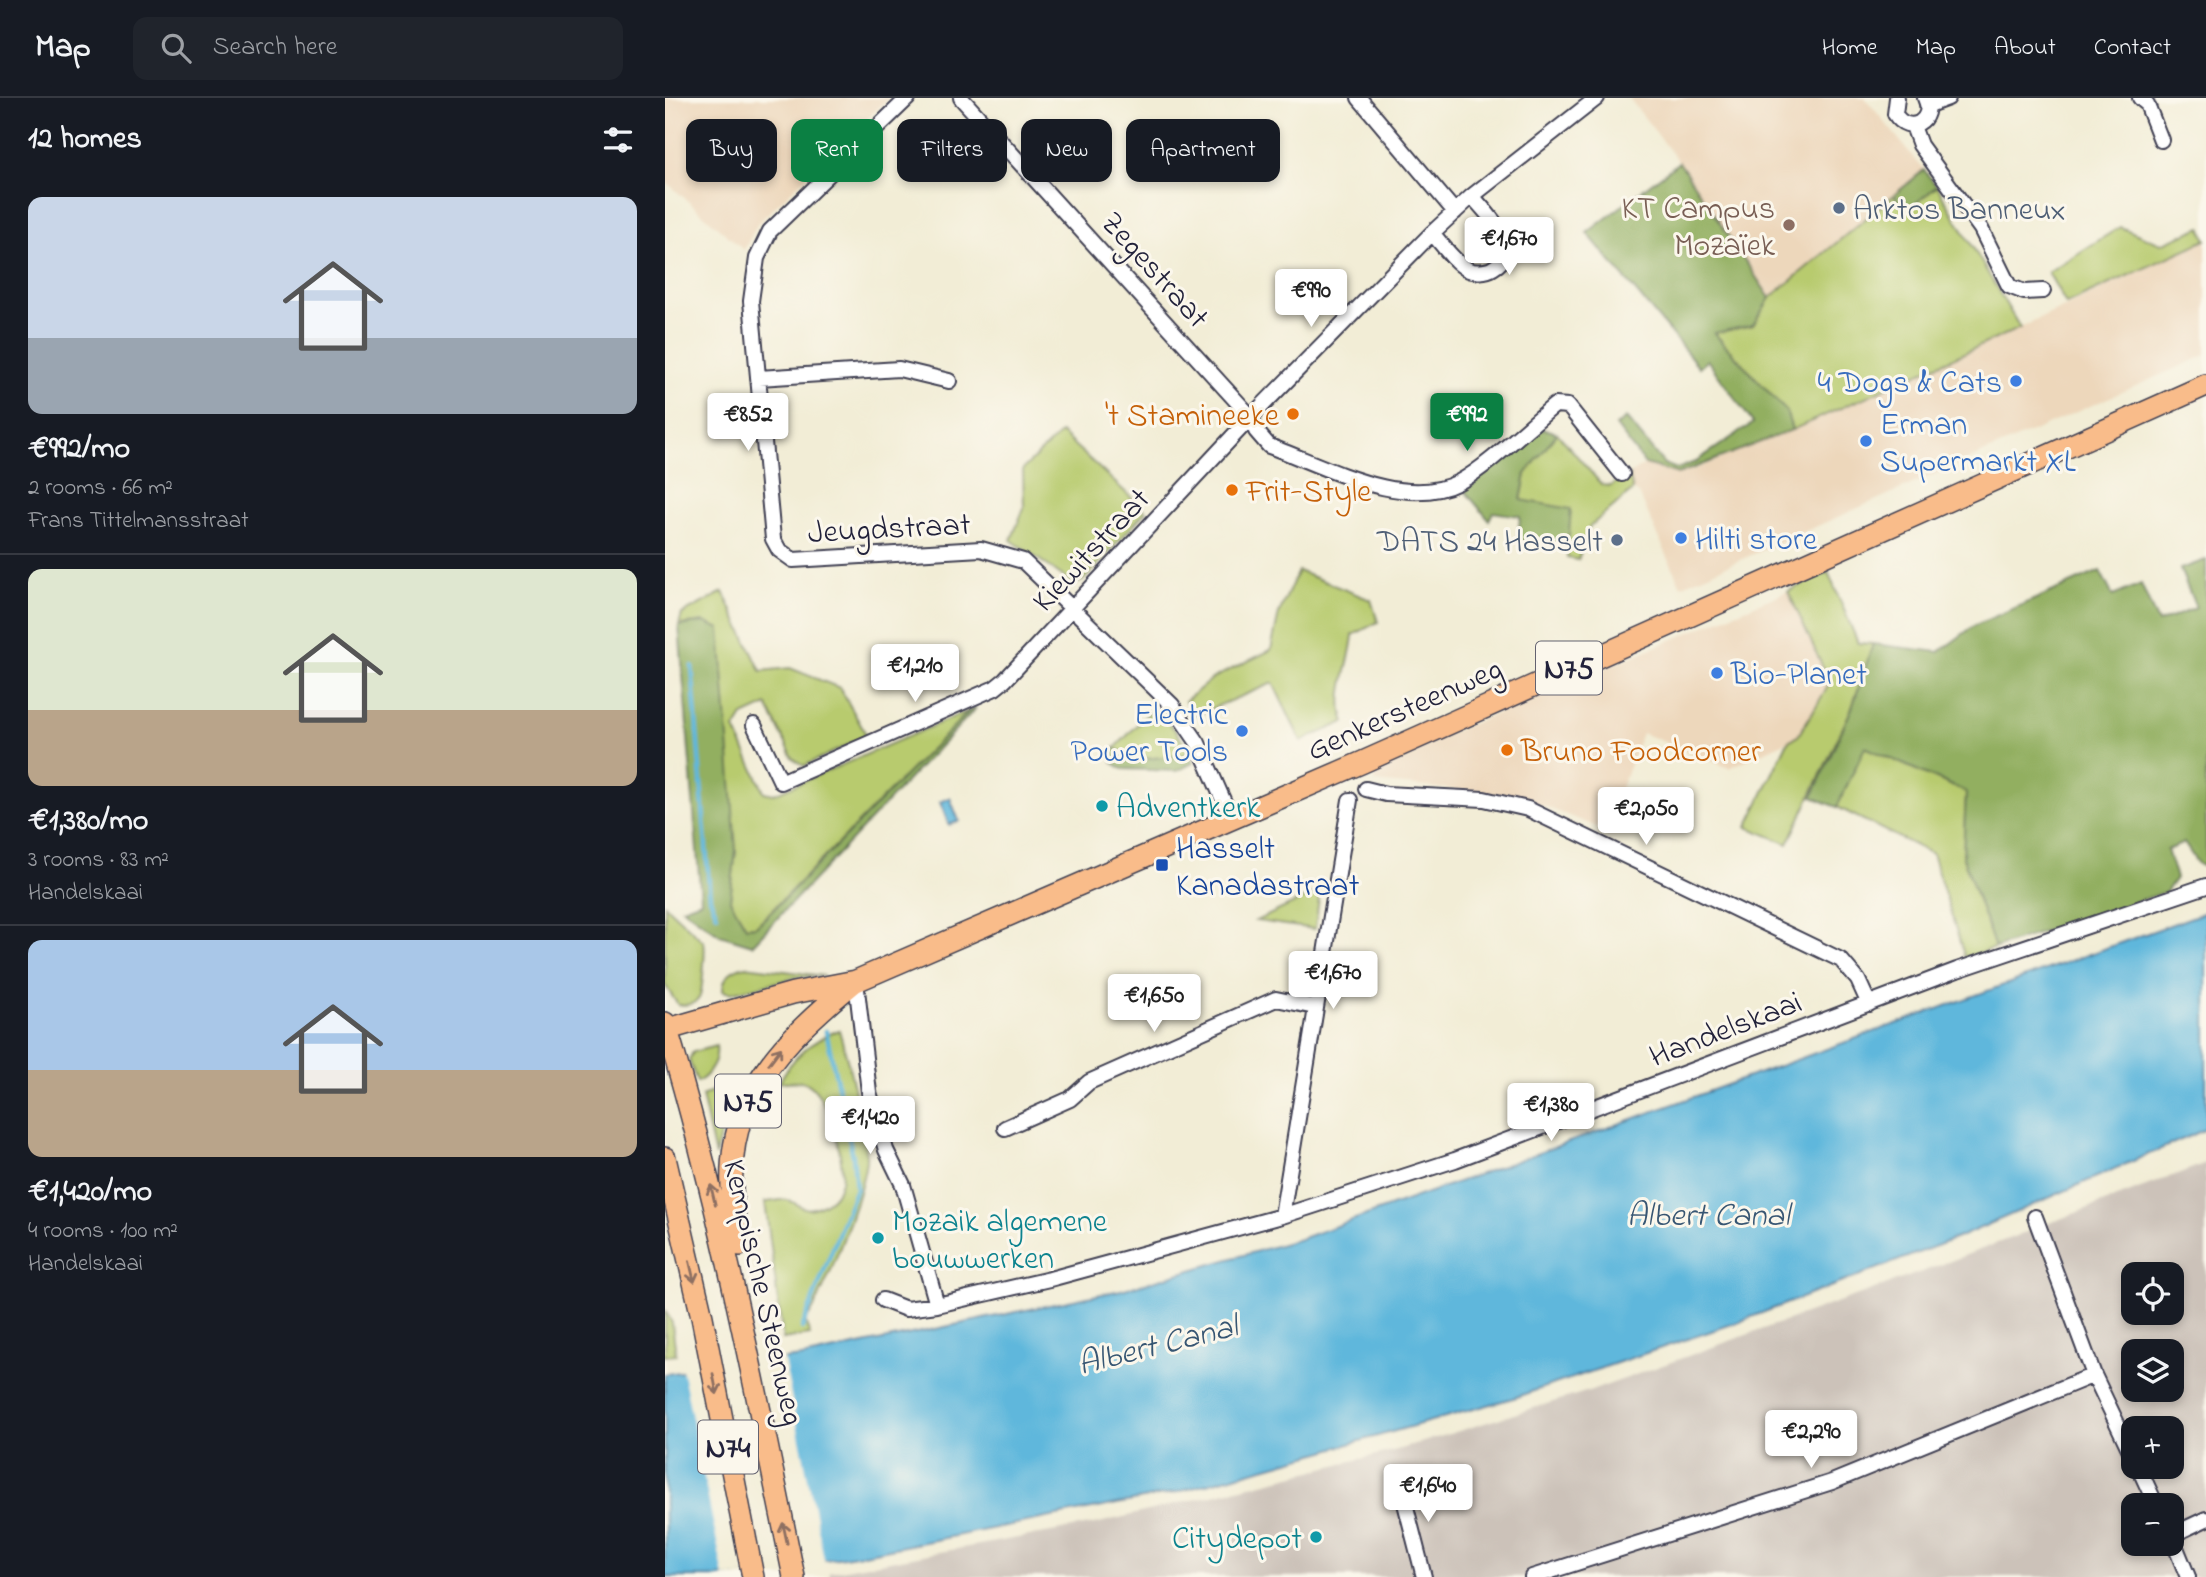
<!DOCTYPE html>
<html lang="en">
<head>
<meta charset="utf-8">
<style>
	:root { --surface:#171b24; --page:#20242c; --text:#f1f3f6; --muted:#9ea1a6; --line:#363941; --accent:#0b8043 }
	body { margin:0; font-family:"Indie Flower",sans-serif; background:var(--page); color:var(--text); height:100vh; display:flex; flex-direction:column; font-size:26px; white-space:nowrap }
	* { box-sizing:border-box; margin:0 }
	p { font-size:23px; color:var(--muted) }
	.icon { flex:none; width:38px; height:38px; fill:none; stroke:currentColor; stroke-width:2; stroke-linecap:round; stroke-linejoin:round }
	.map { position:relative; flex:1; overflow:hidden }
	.panel { display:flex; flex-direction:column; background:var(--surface); width:665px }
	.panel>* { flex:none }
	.top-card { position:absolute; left:21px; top:21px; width:665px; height:63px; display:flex; gap:14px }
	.fabs { position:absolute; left:1456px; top:1164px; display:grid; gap:14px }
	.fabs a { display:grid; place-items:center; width:63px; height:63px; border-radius:14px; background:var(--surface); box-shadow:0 4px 10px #0003; font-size:35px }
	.price { position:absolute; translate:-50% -60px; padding:0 16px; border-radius:7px; background:#fff; color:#222; font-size:23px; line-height:46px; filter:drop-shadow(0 2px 4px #0008) }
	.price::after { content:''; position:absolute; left:50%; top:42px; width:21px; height:16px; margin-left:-10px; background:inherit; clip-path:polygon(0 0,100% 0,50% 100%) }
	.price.active { background:var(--accent); color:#fff }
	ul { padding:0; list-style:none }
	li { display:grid; align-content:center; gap:14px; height:371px; padding:0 28px }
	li+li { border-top:2px solid var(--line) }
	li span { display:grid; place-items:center; height:217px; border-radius:14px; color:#555 }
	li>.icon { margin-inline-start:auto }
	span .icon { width:126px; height:126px; fill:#fffc; stroke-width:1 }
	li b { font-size:30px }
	h2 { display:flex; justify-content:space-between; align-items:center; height:84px; padding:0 28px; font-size:30px }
	.pill { padding:0 24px; border-radius:14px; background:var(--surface); box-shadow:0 4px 10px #0003; font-size:24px; line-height:63px }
	.pill.active { background:var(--accent); color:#fff }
	header { display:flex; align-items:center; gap:42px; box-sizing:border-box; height:98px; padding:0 35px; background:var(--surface); border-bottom:2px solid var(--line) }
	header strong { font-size:33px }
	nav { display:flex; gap:38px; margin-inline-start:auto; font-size:24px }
	.search { width:490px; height:63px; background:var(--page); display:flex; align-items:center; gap:18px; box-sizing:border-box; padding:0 24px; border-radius:14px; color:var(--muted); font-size:26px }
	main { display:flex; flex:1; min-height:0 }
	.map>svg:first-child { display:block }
	.built { fill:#edd7bb }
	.industrial { fill:#ccc2b9; fill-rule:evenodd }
	.green { fill:#b8cb6e; stroke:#6d7654; stroke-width:2 }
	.forest { fill:#92af61; stroke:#5a684e; stroke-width:2 }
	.water { fill:#5fb7dc; stroke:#406c8c; stroke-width:2 }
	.pier { fill:#f2edd6 }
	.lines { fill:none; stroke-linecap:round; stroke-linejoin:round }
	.stream { stroke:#5fb7dc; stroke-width:4.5 }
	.minor-casing { stroke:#414052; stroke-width:18 }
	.primary-casing { stroke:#414052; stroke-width:24 }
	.minor { stroke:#fff; stroke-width:14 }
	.primary { stroke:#f9bc8a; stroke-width:21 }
	.oneway { stroke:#8e6f62 }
	.service-dot { fill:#5c6f8a; stroke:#fbf7ec; stroke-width:2.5 }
	.education-dot { fill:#8d6e63; stroke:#fbf7ec; stroke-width:2.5 }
	.shop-dot { fill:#3f7fe0; stroke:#fbf7ec; stroke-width:2.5 }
	.food-dot { fill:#e8710a; stroke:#fbf7ec; stroke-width:2.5 }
	.culture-dot { fill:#0f9aa8; stroke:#fbf7ec; stroke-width:2.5 }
	.transit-dot { fill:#1a4fb4; stroke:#fbf7ec; stroke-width:2.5 }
	.labels { text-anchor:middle; stroke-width:6; stroke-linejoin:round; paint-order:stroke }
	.shield { fill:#fbf7ec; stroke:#636270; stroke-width:2 }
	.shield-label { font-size:30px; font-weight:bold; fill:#22223b }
	.education-label { font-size:32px; fill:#785e54; stroke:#fbf7ec; text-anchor:end }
	.service-label { font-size:32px; fill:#4e5e75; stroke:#fbf7ec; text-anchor:start }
	.street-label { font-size:32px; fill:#22223b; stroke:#fbf7ec }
	.shop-label { font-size:32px; fill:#366cbe; stroke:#fbf7ec; text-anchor:start }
	.food-label { font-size:32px; fill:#c56008; stroke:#fbf7ec; text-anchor:start }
	.culture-label { font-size:32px; fill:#0d838f; stroke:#fbf7ec; text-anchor:start }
	.transit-label { font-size:32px; fill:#164399; stroke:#fbf7ec; text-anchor:start }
	.water-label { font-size:33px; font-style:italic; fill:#375673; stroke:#fbf7ec }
</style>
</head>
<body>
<header>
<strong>Map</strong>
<div class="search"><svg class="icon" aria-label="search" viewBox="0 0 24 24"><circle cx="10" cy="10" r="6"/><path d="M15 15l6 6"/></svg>Search here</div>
<nav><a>Home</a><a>Map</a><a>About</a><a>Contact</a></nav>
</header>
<main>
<section class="panel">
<h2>12 homes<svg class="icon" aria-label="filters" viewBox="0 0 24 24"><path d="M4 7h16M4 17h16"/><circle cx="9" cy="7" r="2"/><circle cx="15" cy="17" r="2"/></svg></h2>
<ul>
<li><span style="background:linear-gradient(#c9d6e8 65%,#9aa5b1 0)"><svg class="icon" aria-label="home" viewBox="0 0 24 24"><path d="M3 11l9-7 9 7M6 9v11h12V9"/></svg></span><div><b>€992/mo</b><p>2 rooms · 66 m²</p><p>Frans Tittelmansstraat</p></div></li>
<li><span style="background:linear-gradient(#dfe7d0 65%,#b9a48a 0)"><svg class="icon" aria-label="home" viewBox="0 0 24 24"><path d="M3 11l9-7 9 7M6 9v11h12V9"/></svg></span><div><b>€1,380/mo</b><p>3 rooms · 83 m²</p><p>Handelskaai</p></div></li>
<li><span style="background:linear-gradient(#a9c7e8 60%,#b9a48a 0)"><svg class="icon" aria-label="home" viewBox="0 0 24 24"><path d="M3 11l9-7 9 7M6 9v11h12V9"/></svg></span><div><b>€1,420/mo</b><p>4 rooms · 100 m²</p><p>Handelskaai</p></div></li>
</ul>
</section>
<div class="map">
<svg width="1541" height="1479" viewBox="0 0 1541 1479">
	<rect width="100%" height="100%" fill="#fbf7ec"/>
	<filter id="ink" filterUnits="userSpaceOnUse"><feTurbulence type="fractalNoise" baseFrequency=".0143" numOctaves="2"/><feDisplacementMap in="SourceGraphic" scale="14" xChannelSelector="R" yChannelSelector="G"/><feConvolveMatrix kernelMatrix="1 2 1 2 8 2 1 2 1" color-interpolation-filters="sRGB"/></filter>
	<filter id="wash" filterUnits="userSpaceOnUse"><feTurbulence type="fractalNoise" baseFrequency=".00686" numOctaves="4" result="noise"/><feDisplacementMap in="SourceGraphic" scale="28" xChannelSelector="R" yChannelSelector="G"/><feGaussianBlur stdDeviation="1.57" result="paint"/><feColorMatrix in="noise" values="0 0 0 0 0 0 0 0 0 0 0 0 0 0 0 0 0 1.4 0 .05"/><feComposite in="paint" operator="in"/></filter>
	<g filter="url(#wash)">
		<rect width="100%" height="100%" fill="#f2edd6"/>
		<path class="built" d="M0,0h224l-131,125 -14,27 -79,-69z
			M964,0h236l59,72 -154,128 -91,-136z
			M1541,142v115l-525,231 -42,-92 -6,-4 -4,-15 16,-11 33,10 15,-4 99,-40 228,-102z
			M1123,493l42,92 -32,53 -69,32 -87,-35 -37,97 -74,-29 -41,-8 -115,-11 -1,-12 4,-7z"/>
		<path class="industrial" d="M1541,1065v414h-1376l-1,-5 266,-48 302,-74 205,-63 325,-117zM1468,1176h39v38h-39zM1468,1253h39v39h-39zM1468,1330h39v38h-39zM1468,1407h39v39h-39z"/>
		<path class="green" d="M1272,88l83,142 -228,102 -6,-19 -72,-78 39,-8 17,-27 124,-103 12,16z
			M1455,129l41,17 40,-17 5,13 -140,64 -18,-32z
			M396,335l85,78 -63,70 -9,3 -63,-44 13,-32 -1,-39z
			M892,335l45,52 8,1 19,-11 4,15 -44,37 -11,33 -11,-2 1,-12 -47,-46 5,-26z
			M633,473l73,29 7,22 -25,13c-2,27 -19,62 -8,87l-44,19 -28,-58 -77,32 -11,-14 28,-23 58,-28 8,-37z
			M1163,474l30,71 15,1 -21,64 -64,136 -41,-17 41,-86 10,-5 32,-53 -42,-92z
			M58,494l38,79 29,-3 50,20 27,48 -63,30 -11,-8 -26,-53 -24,11 -8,13 29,63 10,2 196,-84 -214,216 -10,1 -16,-27 6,-50 -32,-228 -25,3 3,-11z
			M492,612l19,21 14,23 -55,6 -20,-12 36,-37z
			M1199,649l102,45 -3,65 32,91 -30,10 -33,-104 -95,-47z
			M655,793l-5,38 -59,-8z
			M0,807l39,37c2,6 -2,53 -5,56 -4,7 -13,7 -21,7l-13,-20z
			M80,868l79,10 -26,1 -68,16 -7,-2c0,-15 8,-21 22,-25z
			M174,932c11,38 23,87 27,126 2,24 -45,149 -61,165l5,14 -27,4 -18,-137c6,0 16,-3 22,-2 15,4 15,14 35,5 10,-5 17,-13 19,-24 5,-21 -14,-90 -35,-98 -8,-3 -19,-1 -27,0 13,-27 33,-43 60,-53z
			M51,948c2,14 -6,30 -19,36l-8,-22 4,-8z
			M58,987l9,3 -17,68 -13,-60z
			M0,1212l7,13 4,32 -11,1z"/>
		<path class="forest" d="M1014,64l91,136 -17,27 -39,8 72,78 6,19 -114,44 -33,-10 -29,-38 10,-8 38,46 13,5 18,-7 58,-39 -46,-63 -8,7 -112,-134z
			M1259,72l13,16 -31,25 -12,-16z
			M880,331l12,4 -31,41 -5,26 50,9 -3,37 -50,-6 2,-24 -27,-4 -4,8 -24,-29 70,-60z
			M1541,462v308l-8,-4 -14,-21 -17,7 9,28 -10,14 -171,56 -32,-91 3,-65 -101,-45 -28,60 -25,-10 40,-89 21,-64 66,8 36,-27 125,-54 13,25 28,-12 17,39 38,-15 -16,-39z
			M39,524l16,7 16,221 -6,50 16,27 10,-1 14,-13 200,-203 6,-2 -224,237 -32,-10 -38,-27 19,-7 -22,-275z
			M450,650l20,12 55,-6 3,9 -16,8 -54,-2 -10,-6 -4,-9z"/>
		<path class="water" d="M285,700l9,23 -10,4 -9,-23z
			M1541,814v217l-244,107 -221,85 -228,77 -335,94 -309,61 -151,24h-53v-203l137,-17 319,-67 179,-51z"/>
		<path class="pier" d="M118,1257l42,208 -101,14 -42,-209z"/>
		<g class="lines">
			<path class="stream" d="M27,568l18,232 7,17
				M137,1230l54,-140 -3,-32 -27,-125"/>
		</g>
	</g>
	<g filter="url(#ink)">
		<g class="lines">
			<defs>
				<path id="minor" d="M243,0l-138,133 -13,27 -6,43 22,238 6,11 14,10 188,-11 42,12 149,144 26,38 33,75
					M296,0l290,319 5,14 13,15c54,19 134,65 190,36 27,-14 70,-56 96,-77l13,1 54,68
					M694,0l96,114
					M1232,0l-2,16c13,22 41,7 30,-16
					M1475,0l7,6 14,36
					M1264,7l19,-7
					M1248,28l7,19 61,84 28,57 15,6 19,-1
					M767,135c10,11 22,29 35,36 6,4 20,3 26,-1 33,-19 -7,-55 -21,-72
					M94,280l140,-9 50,12
					M89,627l27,57 214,-94 10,-8 246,-263 181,-184 40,-37 125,-98
					M701,691l20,5 98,5 44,10 313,151 17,20 11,24
					M191,883l13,111 17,58 17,35 34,120
					M340,1030l65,-29 19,-17 187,-83 39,8
					M617,1118l68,-416
					M1370,1119l59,158 39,82
					M218,1202l23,9 31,-4 113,-26 232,-63 173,-56 502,-190 249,-84
					M1473,1368l18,39
					M734,1382l25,97
					M1507,1437l34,-16
					M1507,1440l16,39
					M867,1479l300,-95 262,-107"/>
				<path id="primary" d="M0,925c55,182 91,368 129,554
					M0,932l128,-37 63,-12 507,-219 843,-377
					M0,1060l37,159 51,260
					M75,1147c-29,-126 20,-185 113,-262"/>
			</defs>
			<use href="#minor" class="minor-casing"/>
			<use href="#primary" class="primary-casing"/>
			<use href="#minor" class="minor"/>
			<use href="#primary" class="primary"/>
		</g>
		<defs><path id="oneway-shaft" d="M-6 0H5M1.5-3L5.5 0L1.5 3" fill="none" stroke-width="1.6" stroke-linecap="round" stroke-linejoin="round" transform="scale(1.75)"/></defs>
		<g class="oneway">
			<use href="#oneway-shaft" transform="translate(110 958) rotate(-53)"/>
			<use href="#oneway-shaft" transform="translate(48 1097) rotate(-103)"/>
			<use href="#oneway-shaft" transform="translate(27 1174) rotate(77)"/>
			<use href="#oneway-shaft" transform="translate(50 1286) rotate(79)"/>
			<use href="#oneway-shaft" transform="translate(120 1435) rotate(-102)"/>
		</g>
	</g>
	<g class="service-dot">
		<circle cx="1174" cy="110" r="7"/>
		<circle cx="952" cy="442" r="7"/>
	</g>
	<circle class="education-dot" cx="1124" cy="127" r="7"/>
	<g class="shop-dot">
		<circle cx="1351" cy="283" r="7"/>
		<circle cx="1201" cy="343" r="7"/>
		<circle cx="1016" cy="440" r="7"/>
		<circle cx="1052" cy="575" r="7"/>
		<circle cx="577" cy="633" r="7"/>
	</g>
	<g class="food-dot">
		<circle cx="628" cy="316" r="7"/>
		<circle cx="567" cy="392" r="7"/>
		<circle cx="842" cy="652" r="7"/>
	</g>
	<g class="culture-dot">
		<circle cx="437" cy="708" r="7"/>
		<circle cx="213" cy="1140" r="7"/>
		<circle cx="651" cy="1439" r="7"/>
	</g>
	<rect class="transit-dot" x="490" y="760" width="14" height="14" rx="3.5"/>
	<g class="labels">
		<g class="shield">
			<rect x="871" y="543.5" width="66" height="53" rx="5"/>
			<rect x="50" y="976.5" width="66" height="53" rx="5"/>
			<rect x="33" y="1322.5" width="60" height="53" rx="5"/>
		</g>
		<g class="shield-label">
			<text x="904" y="580">N75</text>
			<text x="83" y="1013">N75</text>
			<text x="63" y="1359">N74</text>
		</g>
		<g class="education-label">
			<text x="1110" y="120">KT Campus<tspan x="1110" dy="37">Mozaïek</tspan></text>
		</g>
		<g class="service-label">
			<text x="1188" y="121">Arktos Banneux</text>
			<text x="938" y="453" text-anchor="end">DATS 24 Hasselt</text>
		</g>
		<g class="street-label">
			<text transform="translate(491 171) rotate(48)" y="11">Zegestraat</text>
			<text transform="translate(224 429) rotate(-3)" y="11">Jeugdstraat</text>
			<text transform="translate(425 451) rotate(-47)" y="11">Kiewitstraat</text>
			<text transform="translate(739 610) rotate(-24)" y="11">Genkersteenweg</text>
			<text transform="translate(1060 930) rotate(-21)" y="11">Handelskaai</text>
			<text transform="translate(100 1194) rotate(77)" y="11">Kempische Steenweg</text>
		</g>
		<g class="shop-label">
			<text x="1337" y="294" text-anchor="end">4 Dogs &amp; Cats</text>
			<text x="1215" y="336">Erman<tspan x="1215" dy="37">Supermarkt XL</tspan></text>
			<text x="1030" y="451">Hilti store</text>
			<text x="1066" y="586">Bio-Planet</text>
			<text x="563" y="626" text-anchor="end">Electric<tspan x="563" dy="37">Power Tools</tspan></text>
		</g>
		<g class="food-label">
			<text x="614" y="327" text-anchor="end">'t Stamineeke</text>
			<text x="581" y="403">Frit-Style</text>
			<text x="856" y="663">Bruno Foodcorner</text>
		</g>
		<g class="culture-label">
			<text x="451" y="719">Adventkerk</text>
			<text x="227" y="1133">Mozaik algemene<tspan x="227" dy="37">bouwwerken</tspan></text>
			<text x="637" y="1450" text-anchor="end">Citydepot</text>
		</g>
		<g class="transit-label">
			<text x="511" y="760">Hasselt<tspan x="511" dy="37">Kanadastraat</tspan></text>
		</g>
		<g class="water-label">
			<text x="1043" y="1127">Albert Canal</text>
			<text transform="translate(492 1245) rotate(-14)" y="12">Albert Canal</text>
		</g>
	</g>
</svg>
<div class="fabs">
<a><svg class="icon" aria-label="locate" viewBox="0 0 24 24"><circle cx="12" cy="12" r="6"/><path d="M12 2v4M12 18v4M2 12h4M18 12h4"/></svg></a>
<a><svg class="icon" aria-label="layers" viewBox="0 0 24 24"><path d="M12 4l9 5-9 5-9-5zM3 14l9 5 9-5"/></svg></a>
<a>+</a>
<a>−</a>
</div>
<b class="price" style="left:844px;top:179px">€1,670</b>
<b class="price" style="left:646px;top:231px">€990</b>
<b class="price" style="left:83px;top:355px">€852</b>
<b class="price active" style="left:802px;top:355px">€992</b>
<b class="price" style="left:250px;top:606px">€1,210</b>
<b class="price" style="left:981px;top:749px">€2,050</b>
<b class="price" style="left:668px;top:913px">€1,670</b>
<b class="price" style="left:489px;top:936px">€1,650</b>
<b class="price" style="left:886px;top:1045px">€1,380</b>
<b class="price" style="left:205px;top:1058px">€1,420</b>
<b class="price" style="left:1146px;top:1372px">€2,290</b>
<b class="price" style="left:763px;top:1426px">€1,640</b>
<div class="top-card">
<a class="pill">Buy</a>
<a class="pill active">Rent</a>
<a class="pill">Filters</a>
<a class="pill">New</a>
<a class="pill">Apartment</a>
</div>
</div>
</main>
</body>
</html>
